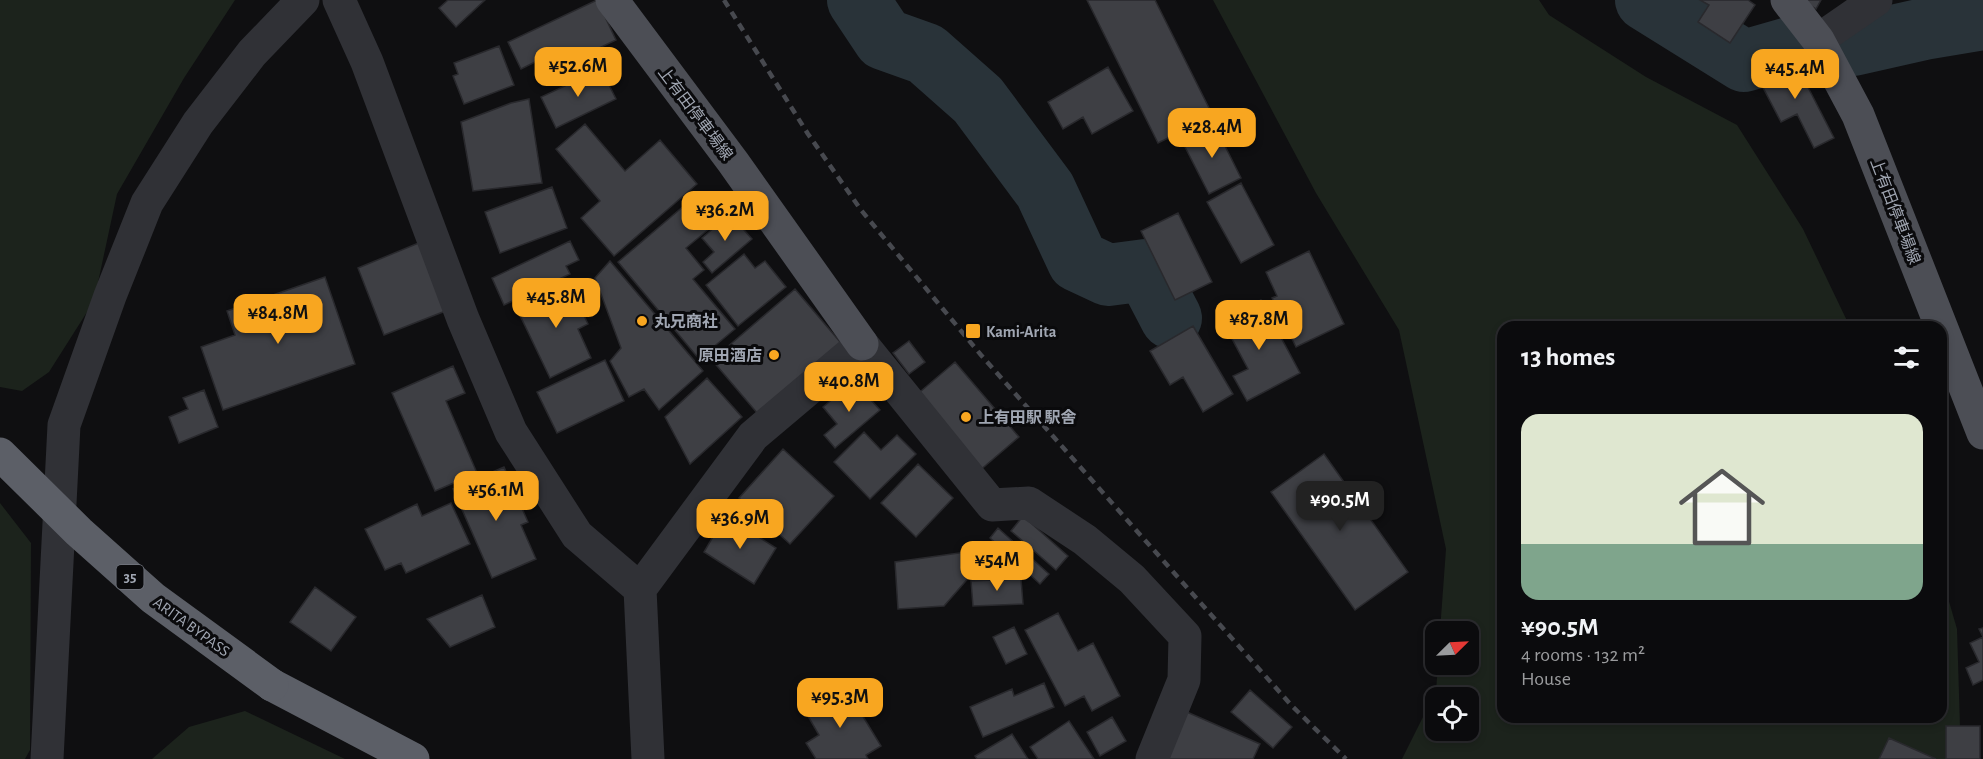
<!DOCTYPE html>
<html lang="en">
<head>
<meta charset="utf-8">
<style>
	:root { --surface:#0b0b0d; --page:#19191b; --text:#f1f3f6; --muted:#9a9b9d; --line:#2b2b2e; --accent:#f8a620 }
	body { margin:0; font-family:"Alegreya Sans","Noto Sans JP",sans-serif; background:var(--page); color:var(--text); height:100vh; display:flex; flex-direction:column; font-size:22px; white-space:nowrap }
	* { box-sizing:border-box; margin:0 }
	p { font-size:20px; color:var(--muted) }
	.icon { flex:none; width:33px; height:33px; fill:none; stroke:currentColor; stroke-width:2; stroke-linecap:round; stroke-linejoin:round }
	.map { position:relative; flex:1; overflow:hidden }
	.drawer { position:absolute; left:1497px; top:321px; width:450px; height:402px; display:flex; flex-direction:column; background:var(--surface); border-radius:18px; box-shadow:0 3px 9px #0003,0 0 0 2px var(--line) }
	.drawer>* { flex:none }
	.needle { width:39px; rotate:66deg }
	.tools { position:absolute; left:1425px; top:621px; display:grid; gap:12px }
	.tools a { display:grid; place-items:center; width:54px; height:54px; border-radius:12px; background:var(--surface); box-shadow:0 3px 9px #0003,0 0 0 2px var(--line); font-size:30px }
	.price { position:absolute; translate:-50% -51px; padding:0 14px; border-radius:12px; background:var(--accent); color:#111; font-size:20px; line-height:39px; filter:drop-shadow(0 2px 3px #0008) }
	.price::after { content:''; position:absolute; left:50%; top:36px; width:18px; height:14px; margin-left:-9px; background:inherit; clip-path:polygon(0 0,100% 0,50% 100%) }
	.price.on { background:#222; color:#fff }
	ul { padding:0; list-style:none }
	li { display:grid; align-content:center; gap:12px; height:318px; padding:0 24px }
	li+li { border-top:2px solid var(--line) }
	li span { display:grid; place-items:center; height:186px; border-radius:18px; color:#555 }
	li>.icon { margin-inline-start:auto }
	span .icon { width:108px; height:108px; fill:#fffc; stroke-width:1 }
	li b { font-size:26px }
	h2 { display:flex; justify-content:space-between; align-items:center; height:72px; padding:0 24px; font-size:26px }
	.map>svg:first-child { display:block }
	.green { fill:#1c231c; fill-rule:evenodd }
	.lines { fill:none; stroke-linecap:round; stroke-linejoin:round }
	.river { stroke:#293339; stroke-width:62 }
	.building { fill:#3e3f44; stroke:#29292d; stroke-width:1.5 }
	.minor { stroke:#303136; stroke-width:33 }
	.major { stroke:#4c4e55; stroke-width:33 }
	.highway { stroke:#5c5f67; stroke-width:33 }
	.rail { stroke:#47494f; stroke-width:4.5; stroke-dasharray:8 6; stroke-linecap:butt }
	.highway-bridge { stroke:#5c5f67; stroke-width:33 }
	.poi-dot { fill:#f8a620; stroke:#0a0a0c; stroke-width:2 }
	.labels { text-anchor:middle; stroke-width:6; stroke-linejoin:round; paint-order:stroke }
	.shield { fill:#0a0a0c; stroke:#737780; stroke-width:1.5 }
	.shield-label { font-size:15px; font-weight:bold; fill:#a0a6b2 }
	.street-label { font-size:16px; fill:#a0a6b2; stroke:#0a0a0c }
	.poi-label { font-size:16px; font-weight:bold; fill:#a0a6b2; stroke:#0a0a0c; text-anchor:start }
</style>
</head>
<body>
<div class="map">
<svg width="1983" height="759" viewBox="0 0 1983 759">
	<rect width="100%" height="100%" fill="#0f0f11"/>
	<path class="green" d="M0,0h235l-51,78 -67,116 -23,107 -45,71 -27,19 -22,-4z
		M1213,0h326l10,15 97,62 91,48 66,104 47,98h-347v390h438v-143l16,55 4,130h-559l34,-68 2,-26 30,-1v-32l-28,-1 6,-82 -47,-219 -83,-137zM1436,698h32v32h-32z
		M0,503l31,40 -1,207 -5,9h-25z
		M245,711l100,48h-193l37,-32z"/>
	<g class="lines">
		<path class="river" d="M858,0l26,39 42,15 52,46 67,90 33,71 30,14 38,-5 25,48
			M1646,0l98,61 49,-14
			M1853,45l71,-16 59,-10"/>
	</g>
	<path class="building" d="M448,0h37l-29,27 -17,-19z
		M597,0l19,40 -71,34 -6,-14 -18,9 -13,-27z
		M1087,0h68l58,116 -55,27z
		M1700,0h48l7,5 -25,38 -32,-21 11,-17z
		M1800,0h21l-5,9z
		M499,46l15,39 -50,19 -11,-28 5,-2 -4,-11z
		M1793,58l41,80 -20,10 -17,-34 -16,8 -24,-46z
		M1108,67l25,44 -41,23 -9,-17 -20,12 -15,-27z
		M601,69l15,30 -60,29 -15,-31z
		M529,99l13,84 -69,8 -12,-69 50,-19z
		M585,124l40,47 35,-31 37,44 -83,72 -33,-38 19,-17 -44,-52z
		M1214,124l27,54 -32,16 -27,-53z
		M1241,183l33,62 -33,18 -34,-61z
		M552,187l15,41 -67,25 -15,-41z
		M699,193l22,26 -35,29 18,22 -11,9 42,50 -36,30 -81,-97z
		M1178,213l34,69 -37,18 -34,-69z
		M730,214l22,25 -40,34 -9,-11 11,-10 -12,-14z
		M570,241l9,19 -13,6 4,8 -66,31 -12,-27z
		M421,242l27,68 -64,25 -26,-67z
		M1309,251l35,73 -48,23 -24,-49 5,-2 -11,-24z
		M744,254l11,14 10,-7 21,26 -48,39 -32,-41z
		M610,261l93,110 -44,39 -15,-21 -15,8 -19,-36 11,-13 -26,-70z
		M325,277l30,87 -132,46 -22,-63 34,-12 -8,-24z
		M568,282l20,42 -10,5 13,29 -41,20 -34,-71z
		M795,289l46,54 -83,71 -46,-54z
		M1261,300l39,73 -53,28 -14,-25 15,-7 -26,-49z
		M1193,326l40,68 -30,18 -20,-35 -13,8 -20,-34z
		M909,341l16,21 -16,12 -16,-21z
		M605,360l19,41 -67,32 -20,-41z
		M955,362l64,75 -41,35 -64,-75z
		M453,366l12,27 -19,8 31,72 -42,18 -43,-98z
		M707,378l35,39 -52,47 -25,-47z
		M854,381l26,29 -45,38 -11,-13 13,-11 -14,-17z
		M204,390l14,37 -39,16 -10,-26 19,-8 -5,-11z
		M864,432l17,18 16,-15 19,19 -46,45 -36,-37z
		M783,449l51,47 -44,48 -51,-46z
		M1324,454l84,118 -53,38 -84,-118z
		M918,464l35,34 -37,39 -35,-34z
		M504,467l24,55 -7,3 15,34 -44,19 -39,-89z
		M451,503l19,41 -64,29 -5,-10 -16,7 -20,-41 52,-25 5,12z
		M725,516l51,32 -22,36 -50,-32z
		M1023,516l45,40 -12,14 -45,-39z
		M998,528l51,46 -9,10 -50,-46z
		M966,552l5,23 -27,31 -46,3 -3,-47z
		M1021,579l2,25 -50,2 -2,-25z
		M315,587l41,30 -25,34 -41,-29z
		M482,595l13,32 -45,20 -23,-28z
		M1058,613l20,38 15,-8 27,53 -28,15 -8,-15 -19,10 -40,-76z
		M1014,627l13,27 -21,10 -13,-27z
		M1983,628v52l-10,5 -7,-17 13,-6 -9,-19 13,-6 -4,-8z
		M1044,683l10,24 -71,30 -13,-30 42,-18 2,7z
		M845,687l36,59 -15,9 2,4h-52l-10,-16 13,-8 -14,-24z
		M1250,690l42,37 -19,21 -42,-36z
		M1180,709l80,35 -7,15h-94z
		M1112,717l14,24 -26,15 -13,-24z
		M1069,721l25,38h-56l-8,-12z
		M1946,726h34v33h-34z
		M1012,734l16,25h-51l-2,-3z
		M1889,738l47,21h-57z"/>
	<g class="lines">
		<path class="minor" d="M339,0l28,62 96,257 48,113 66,103 63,54 8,170
			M1818,40l58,-40
			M640,589l113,-153 109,-92 130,161 37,-2 56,37 47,39 53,57 -1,44 -32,79
			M47,759l17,-334 46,-129 37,-93 51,-80 54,-70 51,-53"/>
		<path class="major" d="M612,0l121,162 129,182
			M1787,0l31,40 40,75 125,318"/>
		<path class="highway" d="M272,685l141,74"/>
		<path class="rail" d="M724,0l84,134 53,76 120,145 310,350 55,54"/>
		<path class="highway-bridge" d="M0,454l79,78 74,66 119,87"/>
	</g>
	<g class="poi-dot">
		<circle cx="642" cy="321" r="6"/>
		<rect x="965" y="323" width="16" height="16" rx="3"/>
		<circle cx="774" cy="355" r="6"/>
		<circle cx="966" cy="417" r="6"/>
	</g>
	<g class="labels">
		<rect class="shield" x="116.5" y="565" width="27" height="24" rx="4.5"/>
		<g class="shield-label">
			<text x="130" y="582">35</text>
		</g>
		<g class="street-label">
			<text transform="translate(696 113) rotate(53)" y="6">上有田停車場線</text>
			<text transform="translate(1896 211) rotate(69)" y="6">上有田停車場線</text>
			<text transform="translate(192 626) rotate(36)" y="6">ARITA BYPASS</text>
		</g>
		<g class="poi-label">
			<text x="654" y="327">丸兄商社</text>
			<text x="986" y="337">Kami-Arita</text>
			<text x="762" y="361" text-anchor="end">原田酒店</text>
			<text x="978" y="423">上有田駅 駅舎</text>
		</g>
	</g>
</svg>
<div class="tools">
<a><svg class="needle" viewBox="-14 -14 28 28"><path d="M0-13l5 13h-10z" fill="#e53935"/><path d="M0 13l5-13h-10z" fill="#9a9b9d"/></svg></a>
<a><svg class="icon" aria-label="locate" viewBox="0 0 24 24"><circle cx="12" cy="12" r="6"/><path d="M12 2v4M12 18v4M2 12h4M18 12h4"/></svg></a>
</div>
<b class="price" style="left:578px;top:98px">¥52.6M</b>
<b class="price" style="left:1795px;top:100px">¥45.4M</b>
<b class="price" style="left:1212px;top:159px">¥28.4M</b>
<b class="price" style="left:725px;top:242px">¥36.2M</b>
<b class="price" style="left:556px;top:329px">¥45.8M</b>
<b class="price" style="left:278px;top:345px">¥84.8M</b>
<b class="price" style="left:1259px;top:351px">¥87.8M</b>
<b class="price" style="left:849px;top:413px">¥40.8M</b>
<b class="price" style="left:496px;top:522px">¥56.1M</b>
<b class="price on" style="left:1340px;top:532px">¥90.5M</b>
<b class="price" style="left:740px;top:550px">¥36.9M</b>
<b class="price" style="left:997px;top:592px">¥54M</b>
<b class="price" style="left:840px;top:729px">¥95.3M</b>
<section class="drawer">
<h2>13 homes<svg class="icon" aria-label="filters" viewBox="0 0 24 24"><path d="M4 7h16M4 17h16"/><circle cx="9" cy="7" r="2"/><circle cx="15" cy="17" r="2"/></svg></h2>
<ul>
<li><span style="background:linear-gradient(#dfe7d0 70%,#7fa58c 0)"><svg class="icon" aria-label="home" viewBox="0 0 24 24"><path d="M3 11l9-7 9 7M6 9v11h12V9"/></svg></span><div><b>¥90.5M</b><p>4 rooms · 132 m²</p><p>House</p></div></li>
</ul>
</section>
</div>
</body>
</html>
